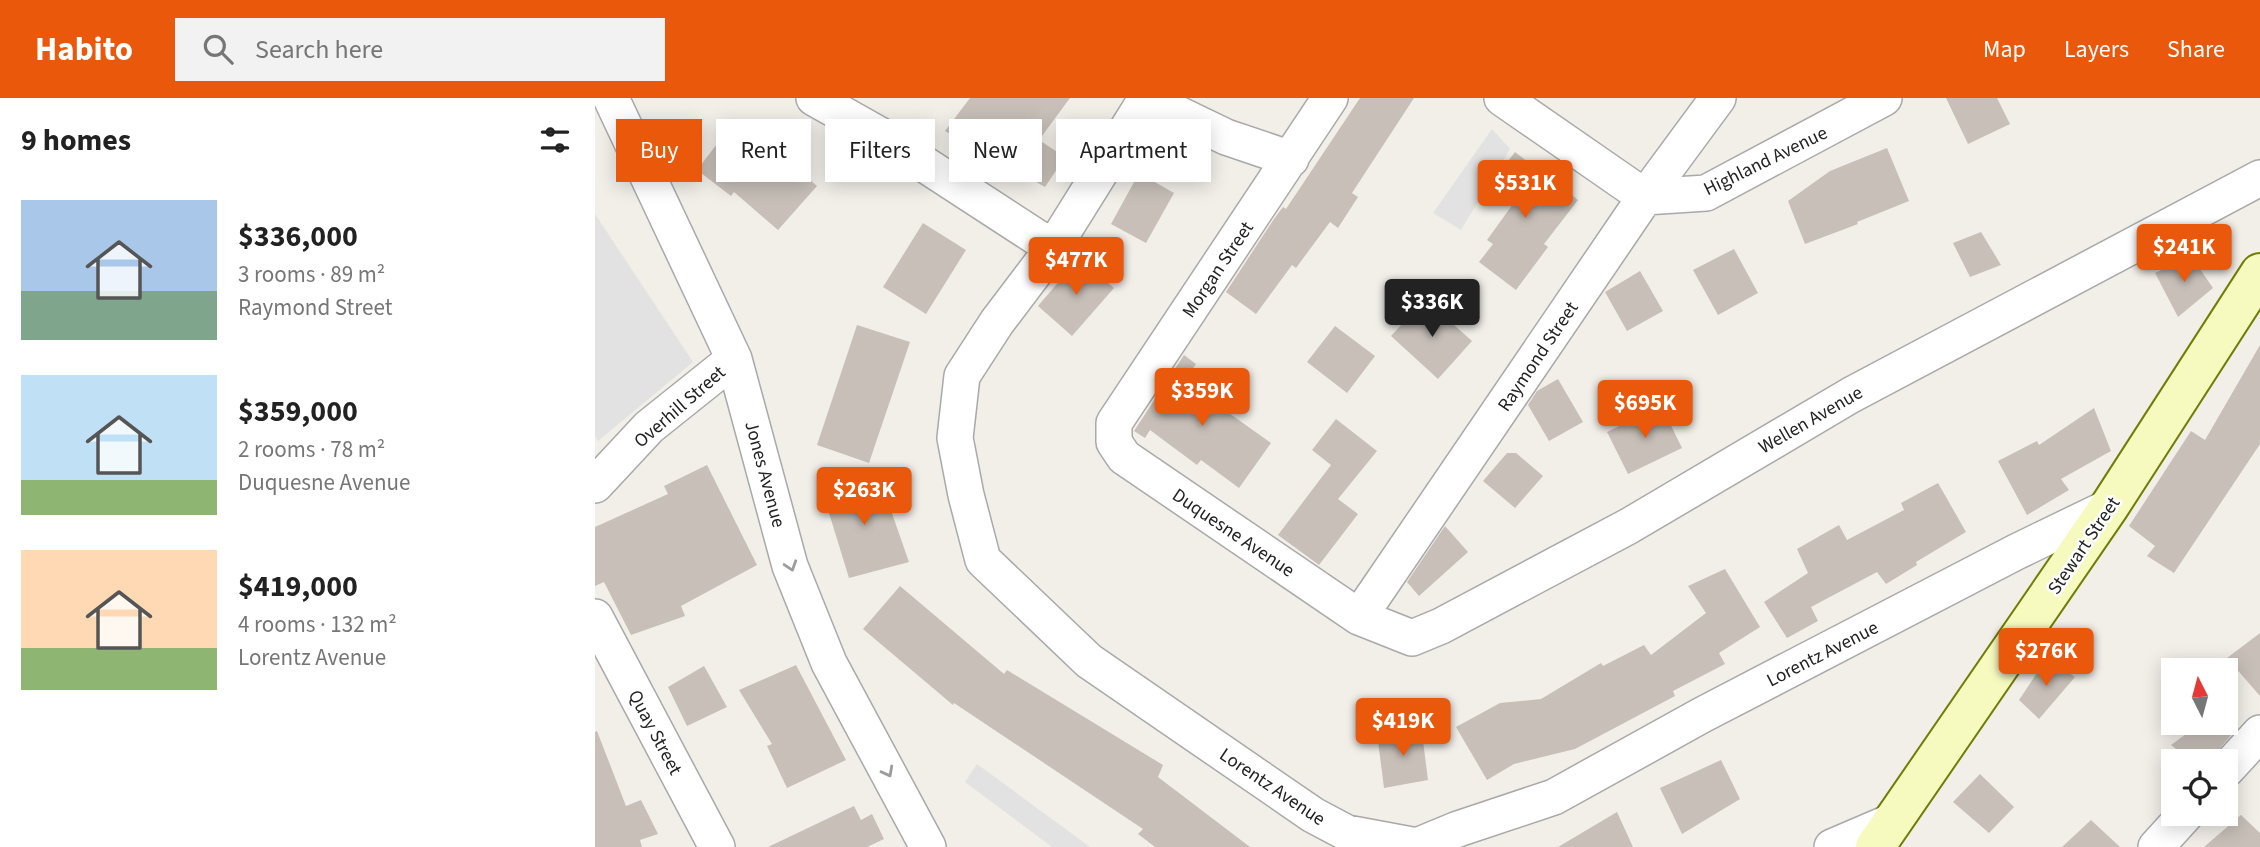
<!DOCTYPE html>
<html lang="en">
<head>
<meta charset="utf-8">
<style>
	:root { --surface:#fff; --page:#f2f2f2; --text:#222; --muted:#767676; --accent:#ea580c }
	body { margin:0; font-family:"Source Sans 3",sans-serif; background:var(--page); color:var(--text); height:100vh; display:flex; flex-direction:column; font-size:26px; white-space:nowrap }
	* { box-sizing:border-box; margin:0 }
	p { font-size:23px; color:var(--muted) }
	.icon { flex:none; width:38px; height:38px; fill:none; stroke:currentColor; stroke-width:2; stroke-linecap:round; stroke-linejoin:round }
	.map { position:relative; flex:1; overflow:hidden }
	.side { display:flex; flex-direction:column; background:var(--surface); width:595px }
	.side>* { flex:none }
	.hud { position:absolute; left:21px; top:21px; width:665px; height:63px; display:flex; gap:14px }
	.needle { width:46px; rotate:354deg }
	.controls { position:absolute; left:1566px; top:560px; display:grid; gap:14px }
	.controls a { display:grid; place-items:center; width:77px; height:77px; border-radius:0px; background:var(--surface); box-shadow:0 4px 18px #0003; font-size:35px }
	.price { position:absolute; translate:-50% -60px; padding:0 16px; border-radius:7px; background:var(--accent); color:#fff; font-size:23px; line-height:46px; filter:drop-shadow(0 2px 4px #0008) }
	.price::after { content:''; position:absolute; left:50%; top:42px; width:21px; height:16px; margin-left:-10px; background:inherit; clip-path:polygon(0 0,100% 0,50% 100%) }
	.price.selected { background:#222; color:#fff }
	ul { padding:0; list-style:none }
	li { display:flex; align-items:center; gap:21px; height:175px; padding:0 21px }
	li span { display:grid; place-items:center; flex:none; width:196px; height:140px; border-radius:0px; color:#555 }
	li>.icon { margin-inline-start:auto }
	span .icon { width:84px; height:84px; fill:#fffc; stroke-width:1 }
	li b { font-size:30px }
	h2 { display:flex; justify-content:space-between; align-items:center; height:84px; padding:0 21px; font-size:30px }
	.chip { padding:0 24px; border-radius:0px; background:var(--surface); box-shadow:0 4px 18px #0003; font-size:24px; line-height:63px }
	.chip.selected { background:var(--accent); color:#fff }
	header { display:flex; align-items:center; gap:42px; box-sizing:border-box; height:98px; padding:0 35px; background:var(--accent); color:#fff }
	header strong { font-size:33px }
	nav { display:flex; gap:38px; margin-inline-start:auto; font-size:24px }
	.search { width:490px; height:63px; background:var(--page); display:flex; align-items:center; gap:18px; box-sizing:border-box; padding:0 24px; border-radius:0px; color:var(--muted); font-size:26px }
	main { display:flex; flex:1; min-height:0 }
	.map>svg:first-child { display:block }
	.parking { fill:#e2e2e2 }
	.building { fill:#c7bfb8 }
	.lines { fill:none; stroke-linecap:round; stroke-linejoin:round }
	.street-casing { stroke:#a9a9a9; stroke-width:38 }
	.secondary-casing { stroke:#707d05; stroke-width:42 }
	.street { stroke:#fff; stroke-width:35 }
	.secondary { stroke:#f7fabf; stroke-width:38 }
	.oneway { stroke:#9c9c9c }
	.labels { text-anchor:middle; stroke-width:5; stroke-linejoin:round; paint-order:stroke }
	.street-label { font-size:19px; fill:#222; stroke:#fff }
</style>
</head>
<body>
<header>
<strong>Habito</strong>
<div class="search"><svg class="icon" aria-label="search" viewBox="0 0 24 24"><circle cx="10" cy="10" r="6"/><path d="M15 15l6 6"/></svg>Search here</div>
<nav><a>Map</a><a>Layers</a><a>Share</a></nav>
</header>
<main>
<section class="side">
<h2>9 homes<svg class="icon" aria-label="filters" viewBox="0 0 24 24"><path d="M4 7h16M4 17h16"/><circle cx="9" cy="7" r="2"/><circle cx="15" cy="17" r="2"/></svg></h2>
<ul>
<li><span style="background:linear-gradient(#a9c7e8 65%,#7fa58c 0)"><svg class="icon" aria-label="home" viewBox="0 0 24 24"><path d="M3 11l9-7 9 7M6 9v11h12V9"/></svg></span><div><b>$336,000</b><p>3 rooms · 89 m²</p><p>Raymond Street</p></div></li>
<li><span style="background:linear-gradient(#bfe0f5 75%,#8fb573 0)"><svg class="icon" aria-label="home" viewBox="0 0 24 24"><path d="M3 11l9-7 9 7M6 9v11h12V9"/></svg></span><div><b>$359,000</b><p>2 rooms · 78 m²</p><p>Duquesne Avenue</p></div></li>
<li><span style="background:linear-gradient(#ffd9b3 70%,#8fb573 0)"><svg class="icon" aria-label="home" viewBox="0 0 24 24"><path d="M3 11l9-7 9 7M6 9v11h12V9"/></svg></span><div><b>$419,000</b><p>4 rooms · 132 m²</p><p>Lorentz Avenue</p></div></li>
</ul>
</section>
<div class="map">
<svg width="1665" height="749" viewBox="0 0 1665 749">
	<rect width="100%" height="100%" fill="#f2efe9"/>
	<path class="parking" d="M897,31l18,20 -49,81 -28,-17z
		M0,116l98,148 -95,79 -3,-5z
		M382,666l113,83h-38l-87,-65z"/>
	<path class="building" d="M375,0h100l-31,42 26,17 -20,30 -100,-56z
		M765,0h54l-62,95 6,4 -20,31 -8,-6 -34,46 -4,-3 -36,49 -30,-22 48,-73 9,-12 3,2z
		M1351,0h51l13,26 -42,20z
		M138,25l50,39 3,-3 31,27 -39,44 -44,-38 -3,4 -34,-26z
		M1292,50l22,53 -52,21 1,2 -53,20 -17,-43 42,-30z
		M920,54l63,48 -34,44 4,3 -32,43 -37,-28 14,-18 -6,-4 26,-36 -24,-18z
		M544,75l35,20 -28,50 -35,-19z
		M328,125l43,27 -40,64 -43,-27z
		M1386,134l20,33 -31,12 -17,-34z
		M1139,151l24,44 -40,22 -25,-45z
		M1596,158l22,32 -35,29 -23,-44z
		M484,160l35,30 -42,48 -34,-30z
		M1045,173l23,40 -36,20 -22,-39z
		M830,201l47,42 -34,38 -47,-43z
		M262,227l53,17 -41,121 -52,-18z
		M740,228l40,30 -28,37 -40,-31z
		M1665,247v99l-86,129 -27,-17 8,-10 -26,-20 62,-95 14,9z
		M589,257l12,9 -12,17 87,62 -32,45 -38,-28 -4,5 -47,-35 -5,8 -11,-7z
		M963,281l25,43 -34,19 -21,-36 9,-14z
		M1066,307l21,43 -54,26 -21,-42z
		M1499,310l17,43 -50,28 8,11 -42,25 -29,-54 39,-20 2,4z
		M741,321l41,32 -39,48 20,15 -39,51 -41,-30 53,-70 -19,-15z
		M912,355h9l27,23 -28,32 -32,-27z
		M112,367l50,100 -76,41 4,10 -54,19 -27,-53 -9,4v-59l73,-33 -4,-8z
		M285,381l29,83 -60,16 -28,-91z
		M1343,385l28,49 -50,30 1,3 -31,19 -9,-12 -66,35 7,14 -31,17 -23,-36 44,-29 -11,-24 42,-24 8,15 57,-30 -3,-7z
		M850,428l23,26 -49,44 -12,-14z
		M1130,471l35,58 -41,26 6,11 -52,27 2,5 -100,53 -61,15 -27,16 -31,-53 44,-24 41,-4 60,-36 2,3 41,-21 7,10 55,-42 -18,-27z
		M305,488l104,88 3,-4 156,95 -5,12 92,70h-95l-17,-13 5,-5 -189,-126 -1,2 -90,-76z
		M1665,535v63l-33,-38z
		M1452,560l28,19 -36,42 -20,-19z
		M201,567l50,95 -59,28 -20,-42 5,-2 -33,-54z
		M109,568l23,41 -40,19 -19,-39z
		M1606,625h21l11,10 -24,28h-18l-20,-16z
		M826,627l7,55 -44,8 -6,-47z
		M2,633l29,75 15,-6 17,34 -18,6 2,7h-47v-115z
		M1126,662l19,39 -58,35 -22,-46z
		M1385,676l34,33 -25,26 -36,-31z
		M259,708l7,14 11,-6 12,25 -17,8h-99z
		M1022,714l16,35h-75z
		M1646,717l19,18v14h-56z
		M1496,722l29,27h-58z"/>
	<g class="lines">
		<defs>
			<path id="street" d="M16,0l123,261 56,207 39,97 99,184
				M219,0l64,36 175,114
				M550,0l81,39 65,22
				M735,0l-216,325v19l10,15 235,160 53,21 29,-12 188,-100 222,-131 409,-217
				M907,0l143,99 61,-4 178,-95
				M551,1l-93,149 -56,74 -35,54 -7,62 11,57 17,65 106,101 224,154 34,18 70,13 41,-17 96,-32 148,-82 314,-163 93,-45
				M0,387l54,-58 85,-68
				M0,519l122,230
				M764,519l286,-420 73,-99
				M1631,672l34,-37
				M1237,749l63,-27
				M1561,749l30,-33"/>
			<path id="secondary" d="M1280,749l234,-340 151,-234"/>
		</defs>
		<use href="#street" class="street-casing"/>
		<use href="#secondary" class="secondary-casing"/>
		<use href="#street" class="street"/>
		<use href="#secondary" class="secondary"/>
	</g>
	<defs><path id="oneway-chevron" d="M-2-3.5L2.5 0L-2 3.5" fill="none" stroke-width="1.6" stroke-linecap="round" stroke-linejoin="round" transform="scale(1.75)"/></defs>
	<g class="oneway">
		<use href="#oneway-chevron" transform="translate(196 468) rotate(72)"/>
		<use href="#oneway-chevron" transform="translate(293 674) rotate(62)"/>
	</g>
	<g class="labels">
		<g class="street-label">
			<text transform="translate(1170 62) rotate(-26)" y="7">Highland Avenue</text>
			<text transform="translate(622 171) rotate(-56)" y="7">Morgan Street</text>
			<text transform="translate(942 258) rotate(-56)" y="7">Raymond Street</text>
			<text transform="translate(84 308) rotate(-41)" y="7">Overhill Street</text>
			<text transform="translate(1215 321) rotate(-30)" y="7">Wellen Avenue</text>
			<text transform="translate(171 376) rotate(75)" y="7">Jones Avenue</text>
			<text transform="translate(639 434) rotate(34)" y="7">Duquesne Avenue</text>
			<text transform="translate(1488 447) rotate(-56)" y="7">Stewart Street</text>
			<text transform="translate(1227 555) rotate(-27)" y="7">Lorentz Avenue</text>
			<text transform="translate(61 634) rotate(62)" y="7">Quay Street</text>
			<text transform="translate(678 688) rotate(34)" y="7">Lorentz Avenue</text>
		</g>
	</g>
</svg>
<div class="controls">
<a><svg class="needle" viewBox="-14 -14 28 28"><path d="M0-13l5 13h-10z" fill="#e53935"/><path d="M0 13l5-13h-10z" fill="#767676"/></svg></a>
<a><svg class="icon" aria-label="locate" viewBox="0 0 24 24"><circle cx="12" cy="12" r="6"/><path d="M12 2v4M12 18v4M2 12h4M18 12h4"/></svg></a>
</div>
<b class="price" style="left:930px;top:122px">$531K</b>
<b class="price" style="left:1589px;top:186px">$241K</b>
<b class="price" style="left:481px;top:199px">$477K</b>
<b class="price selected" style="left:837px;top:241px">$336K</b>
<b class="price" style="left:607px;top:330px">$359K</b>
<b class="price" style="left:1050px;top:342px">$695K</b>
<b class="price" style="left:269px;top:429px">$263K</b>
<b class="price" style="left:1451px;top:590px">$276K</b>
<b class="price" style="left:808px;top:660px">$419K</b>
<div class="hud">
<a class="chip selected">Buy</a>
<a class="chip">Rent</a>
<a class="chip">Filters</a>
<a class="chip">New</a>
<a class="chip">Apartment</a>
</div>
</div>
</main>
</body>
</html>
